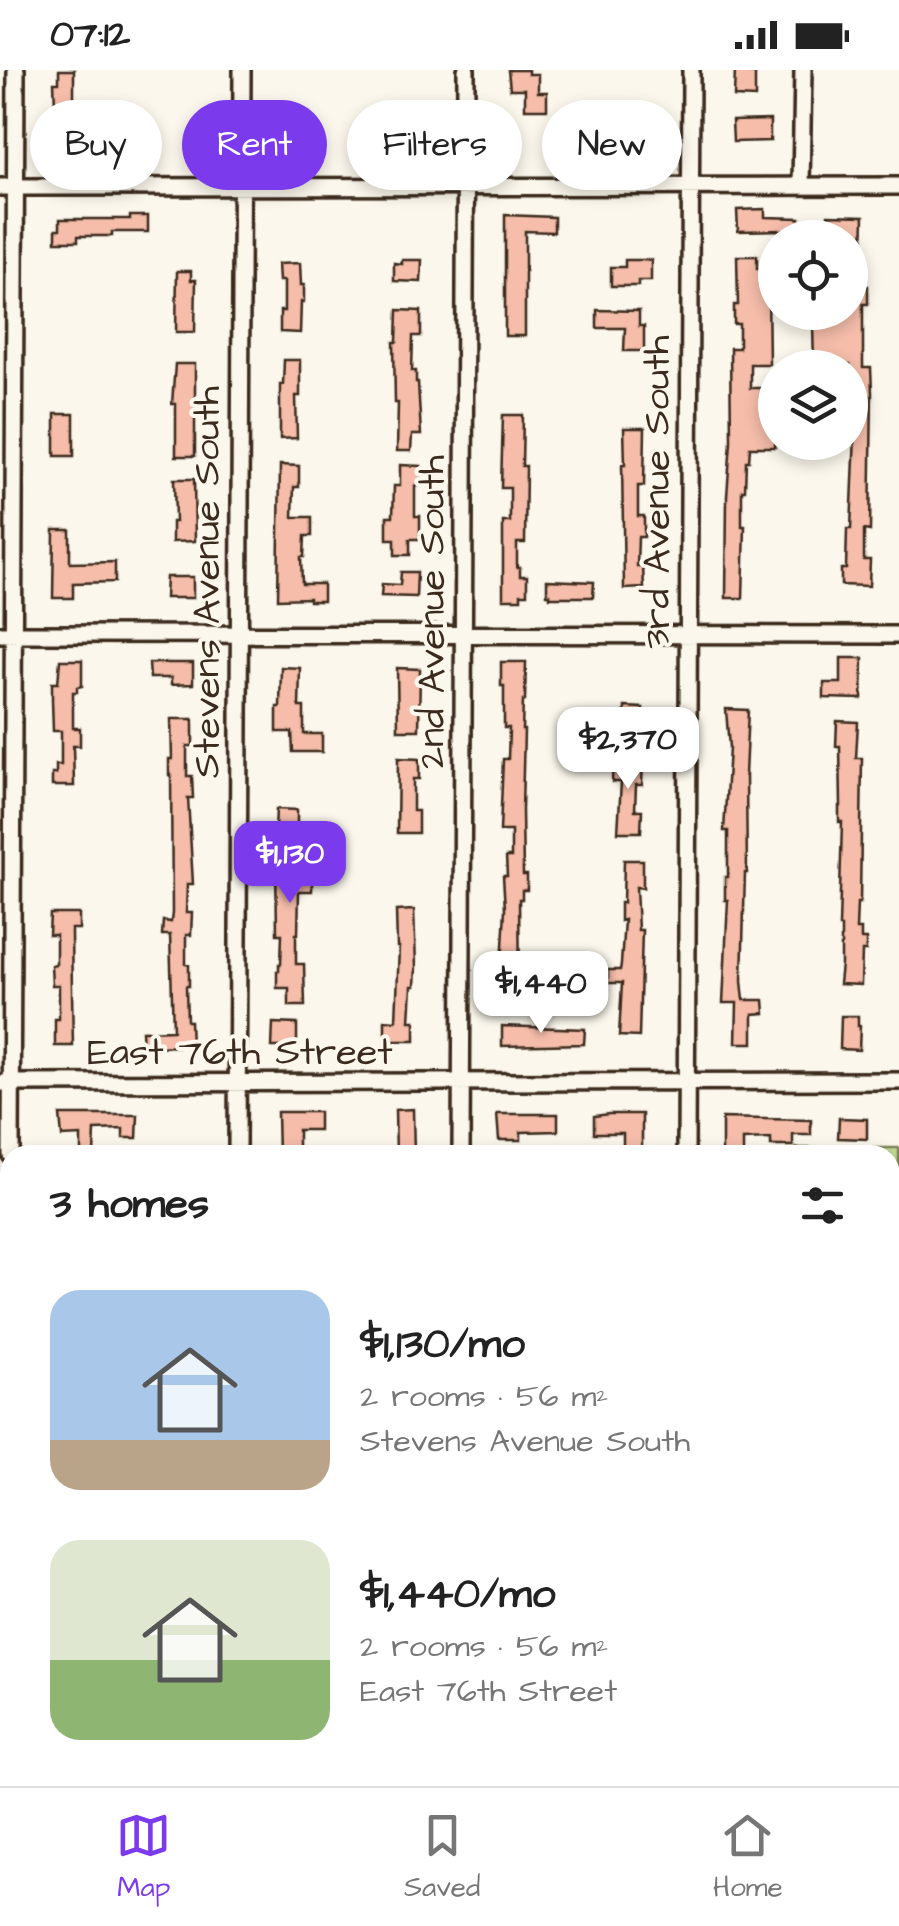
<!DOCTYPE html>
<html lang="en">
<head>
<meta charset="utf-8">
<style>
	:root { --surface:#fff; --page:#f2f2f2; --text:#222; --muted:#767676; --line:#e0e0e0; --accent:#7c3aed }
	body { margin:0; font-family:"Architects Daughter",sans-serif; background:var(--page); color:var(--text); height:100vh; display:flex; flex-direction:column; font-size:38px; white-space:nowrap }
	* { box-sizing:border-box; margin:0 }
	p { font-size:32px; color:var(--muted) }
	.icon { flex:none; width:55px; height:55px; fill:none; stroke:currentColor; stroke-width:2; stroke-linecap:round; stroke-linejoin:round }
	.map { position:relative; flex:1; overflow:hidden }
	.sheet { position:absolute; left:0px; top:1075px; width:900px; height:642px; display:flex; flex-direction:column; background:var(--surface); border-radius:30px 30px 0 0; box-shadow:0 5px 15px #0003 }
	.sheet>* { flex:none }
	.banner { position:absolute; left:30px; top:30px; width:840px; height:90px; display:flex; gap:20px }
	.buttons { position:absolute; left:758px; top:150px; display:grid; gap:20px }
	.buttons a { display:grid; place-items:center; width:110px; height:110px; border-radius:50%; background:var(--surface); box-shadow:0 5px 15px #0003; font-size:50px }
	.price { position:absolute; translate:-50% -85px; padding:0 22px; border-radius:20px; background:#fff; color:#222; font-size:32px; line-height:65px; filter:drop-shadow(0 2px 5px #0008) }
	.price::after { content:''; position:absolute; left:50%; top:60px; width:30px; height:22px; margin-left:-15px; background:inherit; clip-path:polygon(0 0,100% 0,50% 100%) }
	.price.selected { background:var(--accent); color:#fff }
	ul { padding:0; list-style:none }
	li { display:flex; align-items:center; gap:30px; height:250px; padding:0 50px }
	li span { display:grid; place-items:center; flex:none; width:280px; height:200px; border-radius:30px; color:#555 }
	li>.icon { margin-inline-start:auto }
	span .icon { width:120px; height:120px; fill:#fffc; stroke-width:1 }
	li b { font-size:42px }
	h2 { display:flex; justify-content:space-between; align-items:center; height:120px; padding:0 50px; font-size:42px }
	.tag { padding:0 35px; border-radius:45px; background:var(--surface); box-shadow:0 5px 15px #0003; font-size:35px; line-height:90px }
	.tag.selected { background:var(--accent); color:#fff }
	.status { display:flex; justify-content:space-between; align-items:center; height:70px; padding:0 50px; background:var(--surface); direction:ltr }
	.status svg { height:28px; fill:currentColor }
	.tabs { display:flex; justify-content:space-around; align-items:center; height:140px; border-top:2px solid var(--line); background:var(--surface); font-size:28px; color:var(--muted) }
	.tabs a { display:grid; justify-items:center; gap:5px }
	.tabs .selected { color:var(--accent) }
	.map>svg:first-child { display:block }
	.green { fill:#c1dc93; stroke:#7e8358; stroke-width:2.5 }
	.building { fill:#f5bdaa; stroke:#3b2a1e; stroke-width:2.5 }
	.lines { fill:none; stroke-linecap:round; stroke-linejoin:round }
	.minor-casing { stroke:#3b2a1e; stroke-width:22 }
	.minor { stroke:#fbf7ec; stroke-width:15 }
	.labels { text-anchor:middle; stroke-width:8; stroke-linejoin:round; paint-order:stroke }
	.street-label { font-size:38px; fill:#3b2a1e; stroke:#fbf7ec }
</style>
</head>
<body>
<div class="status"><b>07:12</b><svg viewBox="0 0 49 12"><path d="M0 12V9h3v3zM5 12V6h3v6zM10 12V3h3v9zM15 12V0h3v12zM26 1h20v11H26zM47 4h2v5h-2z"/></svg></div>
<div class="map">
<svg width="899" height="1716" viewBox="0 0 899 1716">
	<rect width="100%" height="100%" fill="#fbf7ec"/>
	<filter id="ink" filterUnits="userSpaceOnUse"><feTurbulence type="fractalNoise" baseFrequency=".01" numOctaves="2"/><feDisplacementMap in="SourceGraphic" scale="20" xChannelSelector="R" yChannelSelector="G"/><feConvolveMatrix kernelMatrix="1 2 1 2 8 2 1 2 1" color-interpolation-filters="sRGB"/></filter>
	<g filter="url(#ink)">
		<path class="green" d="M796,1078h103v336h-9v-329h-94z
			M890,1593h9v123h-155v-8h146z"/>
		<path class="building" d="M59,0h15v35h-19l-1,-23h5z
			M508,0h20v4h10v18h9v17h-22v-20h-15z
			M735,0h15v3h5v25l-21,-1z
			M770,50v21l-37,1 -1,-21z
			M54,60l30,1v5h9v11h-9v6h-30z
			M279,61l24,1 -1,21 -24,-1z
			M765,139v8l35,1v15h-17v-3l-45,1 -1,-21z
			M505,145l49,2v15l-29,-1v105h-20z
			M828,145l36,1 -2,70h6v18h-5v64h8l1,25 -2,138 -6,-1v30h6l-1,26 -28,-1v-16h5l1,-40h4l4,-96h-5l2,-39h-2v-29l-36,1 -1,-42h-6l1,-12h42v-74h-7l1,-9h-17z
			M130,146h18v16h-36v4h-34v5h-22v-12h4v-10h70z
			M737,186h20v13h4v19h7l1,76h-19v24h25v59h-25l-1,14h-3l-1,29h-3v36h3l-2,72h-17l1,-102 4,-55 -1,-93h9v-24h-5v-19h4z
			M402,190h20l-1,22 -27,-1v-18l8,1z
			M625,190h26v21h-13v5h-27v-19h14z
			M300,193l1,22h3v17h-3l-1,31 -20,-1v-21h4v-30h-5l-1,-17z
			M177,201h14v9h5l-1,52h-19z
			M398,240l23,1v25h-8l-1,35h4v11h2l3,53h-9l-1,16h-14l1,-48h-3l-1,-61h3z
			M597,240l42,1v15h5v25h-20l1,-23h-28z
			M284,290h16v36h-4l1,42 -17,1v-55h3z
			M175,294h20v92h-19v-52h-4z
			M55,344h19v42h-19z
			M503,345h20l-1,51h4l-1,77h-8v24h3v9h7v18h-6v5h-18v-77h7v-34h-9z
			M624,358h21l-1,58h-6v30h6v21h-6l-1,30h6l1,21 -20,1 -2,-124h3z
			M280,395l19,1v21h-5l-1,30h19v19h-7l-1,21h-3l1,27h21v17h-14v-3l-31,1z
			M400,395l21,1v20h-6v30h5v23h-10v16h-15v-16h-8v-23h6l1,-30h6z
			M174,409h20l1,62 -23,1v-20h3z
			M54,460h16v33l45,-1v20l-42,1v15h-20z
			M401,502h16l-1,25 -35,-1 1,-12 18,1z
			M166,507h27v21h-28z
			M547,510l47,2 -1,15h-43v-3h-3z
			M841,588h22l-1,41 -38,-1v-15h17z
			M60,590h22v26l-5,1v5h-4v36h7v18h-7l1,40h-22v-12h4v-9h5v-34h-8l-1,-31v-17h6z
			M501,592h25l-1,39h-2l-1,29h2l-2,80 1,65h4v15h-5v9h-3l1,86 -19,-1 4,-75 -2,-33h4l-1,-19h5v-26h-11l3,-72h5l1,-31h-5v-42h-3z
			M149,593h44v21l-22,1v-7h-21z
			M281,597l19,1 -1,39h5v27h18v18h-29l-1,-20h-15v-25h3z
			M397,598l23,1 -1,61h-21z
			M625,637l18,1 -1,24h-25l1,-14 7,1z
			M726,639l22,1 -3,65h1l1,98h-2l-3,108 2,19h20l1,13 -12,1v29h-17l1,-40h-14l5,-103h-3v-23h3v-46h-4l5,-83z
			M171,649h22v27h-6v30h5l1,22h-5l5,86h-6l-1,29h6l-1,22h-5v29l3,1v21h-3l1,35h3l1,25 -48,1 -1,-16 31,-1 -3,-95h-8l1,-14 8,1 1,-9 -1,-138h-2v-16h3z
			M837,651l21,1 -2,36h6l-2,145h-3l-1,26h5v10h5v12h-4l-1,34 -22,-1 2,-20v-37h-2l3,-105h-3v-16h2l-1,-60h-4z
			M398,688l21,1v20h-6v32h5v22h-21z
			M613,688l30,1 -1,26h-6l-1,25h7l-1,22h-23l3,-50h-9z
			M276,739l21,1v60h16l-1,21h-13l-1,43h-2v30h8l1,42h-16v-18h-12v-17h2v-7h2l1,-30h-5l-1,-72h6v-31h-7z
			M624,790h19v28l-7,-1 2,43h4l-3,107 -20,-1 3,-53h-14v-13h12l1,-6 3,-44 -4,1v-18h3z
			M414,840l2,56 -1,20h-3l-2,35h5v20h-30v-21l11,1 3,-74h-2l-1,-36z
			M50,844h29v15h-8v6l2,111h-18v-27h4v-34h-7l-1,-20 5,-1v-29h-7z
			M841,946h17v10h2l-1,24 -19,-1z
			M273,953l24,1v23h-25z
			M502,956l83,3 -1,15 -82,2z
			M413,1039l1,46h-18l-1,-45z
			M277,1042h42v18h-21v25h-20z
			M497,1044h61v17l-37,1v8h-22z
			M609,1044h33v41h-19v-22h-29v-17z
			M60,1045h78l-1,23h-14v-9l-28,1 -1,25h-13v-19l-19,1z
			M722,1048l89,2v15h-18v11h-22v-7l-28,1v15h-21z
			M839,1048l28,1v20l-29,-1z"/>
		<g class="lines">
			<defs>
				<path id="minor" d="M801,116l2,-116
					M0,117l899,-1
					M0,564l899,1
					M0,1013l899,-2
					M11,1085l5,-1085
					M237,1085l5,-1085
					M461,1085l5,-1085
					M686,1085l5,-1085
					M0,1432h10
					M890,1432h9
					M0,1460h10
					M890,1461h9
					M890,1497h9
					M890,1658h9
					M457,1708v8
					M33,1716v-8
					M582,1716v-8
					M723,1716v-8"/>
			</defs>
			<use href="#minor" class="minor-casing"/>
			<use href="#minor" class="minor"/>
		</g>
	</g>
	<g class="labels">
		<g class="street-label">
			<text transform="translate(656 422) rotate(-90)" y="13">3rd Avenue South</text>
			<text transform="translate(206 512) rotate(-90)" y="13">Stevens Avenue South</text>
			<text transform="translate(431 542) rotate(-90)" y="13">2nd Avenue South</text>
			<text x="240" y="994">East 76th Street</text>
		</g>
	</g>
</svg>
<div class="buttons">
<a><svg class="icon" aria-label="locate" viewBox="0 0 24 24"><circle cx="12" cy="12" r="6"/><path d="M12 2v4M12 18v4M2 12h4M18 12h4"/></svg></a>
<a><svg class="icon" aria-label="layers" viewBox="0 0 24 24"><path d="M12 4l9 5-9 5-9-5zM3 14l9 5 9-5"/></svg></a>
</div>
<b class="price" style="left:628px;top:722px">$2,370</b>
<b class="price selected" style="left:290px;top:836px">$1,130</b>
<b class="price" style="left:541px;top:966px">$1,440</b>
<div class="banner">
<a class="tag">Buy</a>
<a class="tag selected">Rent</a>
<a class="tag">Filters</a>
<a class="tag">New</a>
</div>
<section class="sheet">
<h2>3 homes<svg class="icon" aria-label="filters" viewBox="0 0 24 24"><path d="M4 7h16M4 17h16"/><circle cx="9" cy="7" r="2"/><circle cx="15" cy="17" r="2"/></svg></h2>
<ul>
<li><span style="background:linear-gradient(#a9c7e8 75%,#b9a48a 0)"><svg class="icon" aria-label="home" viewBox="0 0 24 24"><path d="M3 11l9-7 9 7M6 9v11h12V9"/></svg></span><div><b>$1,130/mo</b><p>2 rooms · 56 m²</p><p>Stevens Avenue South</p></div></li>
<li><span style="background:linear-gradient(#dfe7d0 60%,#8fb573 0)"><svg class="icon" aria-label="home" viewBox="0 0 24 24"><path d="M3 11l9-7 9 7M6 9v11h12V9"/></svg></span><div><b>$1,440/mo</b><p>2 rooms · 56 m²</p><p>East 76th Street</p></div></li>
</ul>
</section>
</div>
<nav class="tabs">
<a class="selected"><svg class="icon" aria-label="map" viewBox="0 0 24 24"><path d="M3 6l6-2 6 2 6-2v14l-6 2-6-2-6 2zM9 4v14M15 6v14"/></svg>Map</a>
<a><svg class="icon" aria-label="saved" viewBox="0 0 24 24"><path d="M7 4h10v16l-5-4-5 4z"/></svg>Saved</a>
<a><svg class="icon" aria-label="home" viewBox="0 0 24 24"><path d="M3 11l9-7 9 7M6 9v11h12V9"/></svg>Home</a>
</nav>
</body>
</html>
